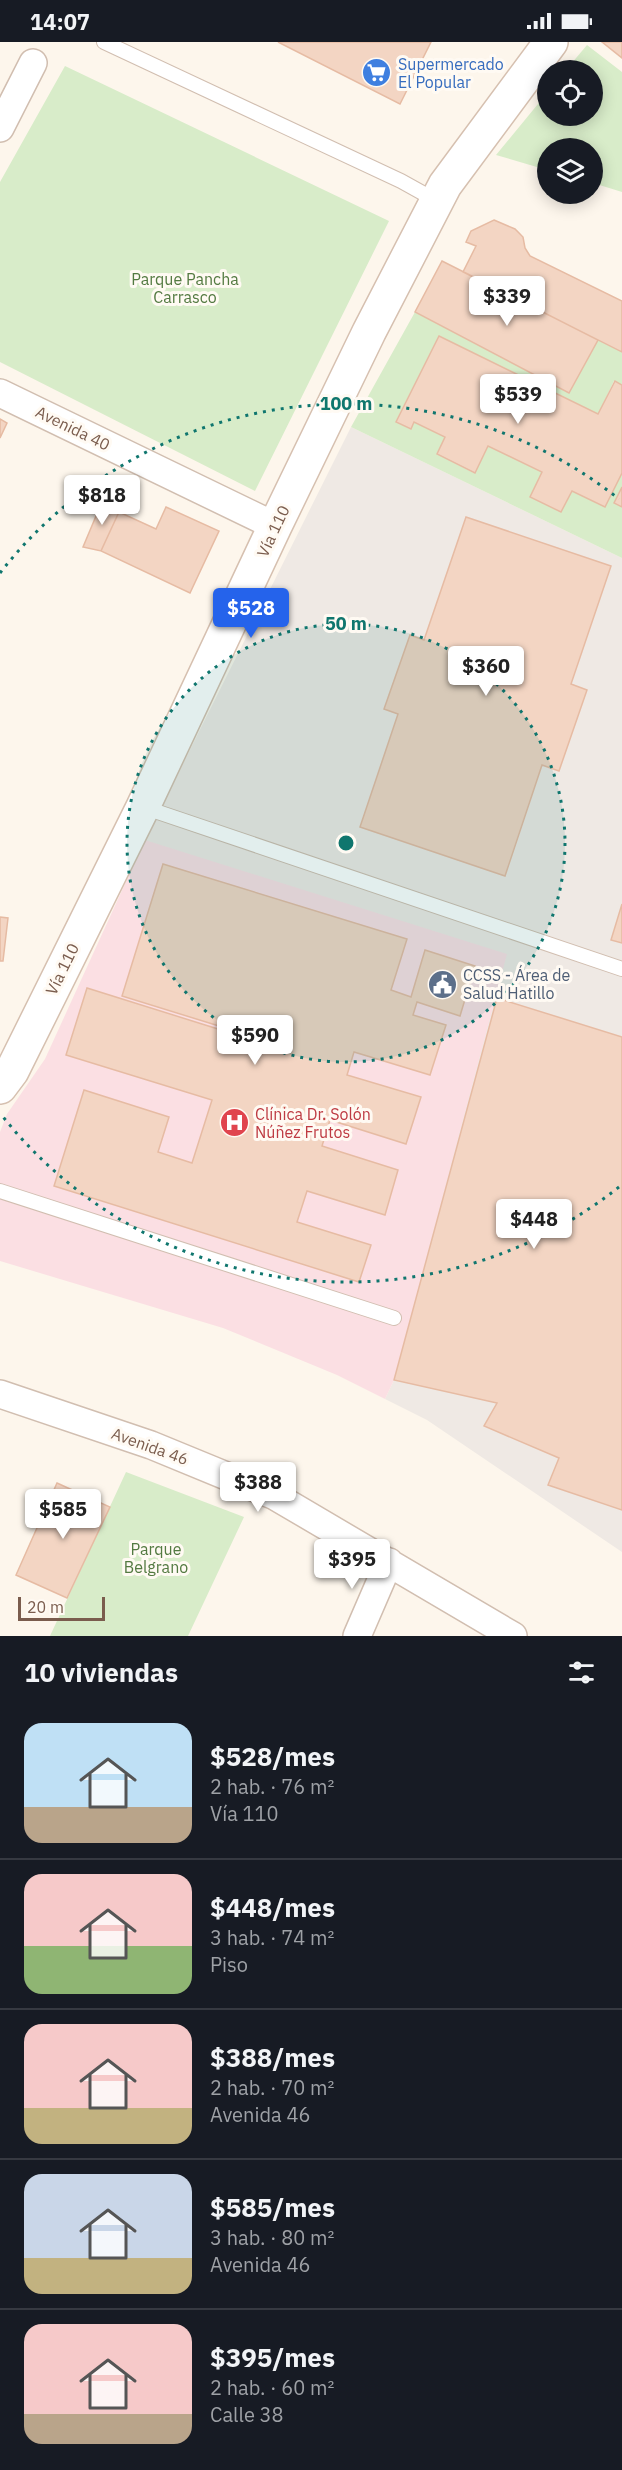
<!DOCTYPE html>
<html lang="es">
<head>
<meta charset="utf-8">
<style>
	:root { --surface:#171b24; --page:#242831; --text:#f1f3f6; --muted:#9ea1a6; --line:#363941; --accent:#2563eb }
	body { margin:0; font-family:"IBM Plex Sans",sans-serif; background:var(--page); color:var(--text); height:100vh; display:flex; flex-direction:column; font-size:22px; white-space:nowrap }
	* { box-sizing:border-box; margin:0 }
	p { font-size:20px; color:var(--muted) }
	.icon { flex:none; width:33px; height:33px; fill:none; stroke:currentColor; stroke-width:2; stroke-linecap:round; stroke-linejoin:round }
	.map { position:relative; height:1594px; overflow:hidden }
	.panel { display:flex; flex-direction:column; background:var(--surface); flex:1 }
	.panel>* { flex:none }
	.tools { position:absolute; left:537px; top:18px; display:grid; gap:12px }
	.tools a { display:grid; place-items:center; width:66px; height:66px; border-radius:50%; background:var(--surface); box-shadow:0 3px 15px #0003; font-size:30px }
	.scale { position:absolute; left:18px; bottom:15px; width:87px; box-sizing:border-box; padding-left:6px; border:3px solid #7a5c4d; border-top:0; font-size:16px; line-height:21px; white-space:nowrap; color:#7a5c4d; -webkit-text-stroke:4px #fffaf3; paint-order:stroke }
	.price { position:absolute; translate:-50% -51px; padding:0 14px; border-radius:6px; background:#fff; color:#222; font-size:20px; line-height:39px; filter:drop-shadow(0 2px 3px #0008) }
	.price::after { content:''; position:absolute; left:50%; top:36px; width:18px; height:14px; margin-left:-9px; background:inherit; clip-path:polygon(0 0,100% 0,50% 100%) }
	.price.active { background:var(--accent); color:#fff }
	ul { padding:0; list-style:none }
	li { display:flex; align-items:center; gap:18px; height:150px; padding:0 24px }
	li+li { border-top:2px solid var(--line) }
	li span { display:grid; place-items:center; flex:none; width:168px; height:120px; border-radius:18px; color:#555 }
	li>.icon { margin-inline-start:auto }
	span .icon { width:72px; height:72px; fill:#fffc; stroke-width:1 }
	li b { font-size:26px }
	h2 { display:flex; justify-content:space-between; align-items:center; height:72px; padding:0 24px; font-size:26px }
	.status { display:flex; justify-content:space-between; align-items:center; height:42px; padding:0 30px; background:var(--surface); direction:ltr }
	.status svg { height:16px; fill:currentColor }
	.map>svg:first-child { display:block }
	.industrial { fill:#efe9e4 }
	.medical { fill:#fbdfe3 }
	.green { fill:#d8ecc9 }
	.building { fill:#f3d5c3; stroke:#e6bba3; stroke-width:1.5 }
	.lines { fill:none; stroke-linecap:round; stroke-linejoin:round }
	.lane-casing { stroke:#d1beb0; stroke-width:16 }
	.street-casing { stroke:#d1beb0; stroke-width:30 }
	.secondary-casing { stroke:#d6c0b0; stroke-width:36 }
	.lane { stroke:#fff; stroke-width:14 }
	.street { stroke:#fff; stroke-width:27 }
	.secondary { stroke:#fff; stroke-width:33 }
	.ring { fill:none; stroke:#0f766e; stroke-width:3; stroke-dasharray:3 6 }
	.labels { text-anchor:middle; stroke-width:6; stroke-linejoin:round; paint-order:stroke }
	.shop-label { font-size:16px; fill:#366cbe; stroke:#fffaf3; text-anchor:start }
	.park-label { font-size:16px; fill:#537a41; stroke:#fffaf3 }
	.street-label { font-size:16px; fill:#7a5c4d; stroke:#fffaf3 }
	.service-label { font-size:16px; fill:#4e5e75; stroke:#fffaf3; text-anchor:start }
	.health-label { font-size:16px; fill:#be3a42; stroke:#fffaf3; text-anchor:start }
	.centre { fill:#0f766e; stroke:#fffaf3; stroke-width:3 }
	.ring-label { font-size:18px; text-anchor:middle; font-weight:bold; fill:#0f766e; stroke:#fffaf3; stroke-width:6; stroke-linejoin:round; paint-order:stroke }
</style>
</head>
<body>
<div class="status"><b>14:07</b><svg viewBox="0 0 49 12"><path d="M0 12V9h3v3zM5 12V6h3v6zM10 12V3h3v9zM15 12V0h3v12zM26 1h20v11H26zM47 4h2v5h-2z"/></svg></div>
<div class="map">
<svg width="622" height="1594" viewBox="0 0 622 1594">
	<rect width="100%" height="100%" fill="#fdf6ec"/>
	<path class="industrial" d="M351,385l271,131v994l-195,-132 -42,-21 9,-19 -249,-540z"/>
	<path class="medical" d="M145,798l362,114 -113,426 -9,19 -48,-24 -114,-47 -223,-67v-129l7,-18 38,-55z"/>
	<path class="green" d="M587,3l35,27v120l-29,-9 -1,-35h-44l-1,22 -51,-15 51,-62 1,23h44v-46h-26z
		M65,24l324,155 -134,270 -255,-129v-180z
		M415,270l154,81 29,-53 24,12v33l-8,-4 -16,33 -159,-78 -43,85 14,8 4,-7 31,15 -8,17 37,19 14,-27 54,26 -12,25 31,15 11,-21 33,16 17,-34v85l-271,-131z
		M126,1430l118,45 -56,119h-138z"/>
	<path class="building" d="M278,0h153l-31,62z
		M602,0h20v16z
		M494,178l21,9 8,8 2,11 5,8 92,45v51l-159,-80 13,-26 -10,-4 5,-11z
		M442,219l156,79 -29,53 -154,-81z
		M439,294l159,78 17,-33 7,4v88l-17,34 -33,-16 -11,21 -31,-15 12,-25 -54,-26 -13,27 -38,-19 8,-17 -31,-15 -3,7 -15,-7z
		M0,377l7,4 -7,15z
		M622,445v20l-8,-4z
		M104,455l15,15 -18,39 -18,-4z
		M166,465l53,24 -29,62 -89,-42 18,-39 37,17z
		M466,475l145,49 -40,118 16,6 -28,81 -17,-6 -37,111 -145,-49 38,-113 -14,-5 26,-74 14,5z
		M163,822l244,75 -16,51 20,7 14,-47 50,16 -15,50 -43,-14 -4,13 33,10 -16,50 -76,-23 -7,23 74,22 -15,47 -76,-24 -8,26 76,24 -13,45 -78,-24 -10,31 74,23 -12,37 -305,-96 30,-96 85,27 -11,35 34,11 20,-63 -146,-45 21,-67 131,41 1,-3 -97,-30z
		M622,862v39l-11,-3z
		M0,875l8,1 -5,43h-3z
		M497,956l125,39v473l-74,-25 11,-27 -75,-32 13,-23 -103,-23z
		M57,1441l53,24 -43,91 -51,-23z"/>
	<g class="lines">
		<defs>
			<path id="lane" d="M104,0l297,139 36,20
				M143,765l479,162
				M0,1149l394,127"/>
			<path id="street" d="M0,86l33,-65
				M0,351l275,133
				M0,1352l151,51 124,51 238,140
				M357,1594l32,-74"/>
			<path id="secondary" d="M0,1045l12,-16 131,-264 132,-281 94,-194 76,-147 106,-143"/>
		</defs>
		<use href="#lane" class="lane-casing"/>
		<use href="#street" class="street-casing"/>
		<use href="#secondary" class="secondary-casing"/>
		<use href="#lane" class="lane"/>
		<use href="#street" class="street"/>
		<use href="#secondary" class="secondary"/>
	</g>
	<circle cx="346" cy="801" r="219" fill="#0f766e" fill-opacity=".12"/>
	<g class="ring">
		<circle cx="346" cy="801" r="219"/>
		<path d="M619 1145A439 439 0 0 1 0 1071M0 531A439 439 0 0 1 619 457"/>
	</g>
	<defs>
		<symbol id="supermarket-disc" viewBox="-11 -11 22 22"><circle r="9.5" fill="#3f7fe0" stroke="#fffaf3"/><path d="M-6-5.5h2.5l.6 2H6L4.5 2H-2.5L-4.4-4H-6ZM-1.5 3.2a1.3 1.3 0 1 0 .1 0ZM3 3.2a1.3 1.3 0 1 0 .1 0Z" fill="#fff"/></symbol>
		<symbol id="civic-disc" viewBox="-11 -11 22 22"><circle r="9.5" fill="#5c6f8a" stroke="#fffaf3"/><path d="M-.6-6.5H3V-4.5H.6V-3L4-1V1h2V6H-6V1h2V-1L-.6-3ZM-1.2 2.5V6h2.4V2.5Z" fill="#fff"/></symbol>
		<symbol id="hospital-disc" viewBox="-11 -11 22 22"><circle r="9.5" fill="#e0444e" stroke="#fffaf3"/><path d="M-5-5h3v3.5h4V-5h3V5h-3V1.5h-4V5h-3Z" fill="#fff"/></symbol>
	</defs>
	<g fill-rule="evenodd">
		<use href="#supermarket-disc" x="360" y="14" width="33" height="33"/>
		<use href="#civic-disc" x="426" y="926" width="33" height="33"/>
		<use href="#hospital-disc" x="218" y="1064" width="33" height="33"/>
	</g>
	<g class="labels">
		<g class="shop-label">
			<text x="398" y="28">Supermercado<tspan x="398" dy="18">El Popular</tspan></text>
		</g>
		<g class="park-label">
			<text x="185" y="243">Parque Pancha<tspan x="185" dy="18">Carrasco</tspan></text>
			<text x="156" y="1513">Parque<tspan x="156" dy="18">Belgrano</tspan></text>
		</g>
		<g class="street-label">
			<text transform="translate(73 386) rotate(26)" y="6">Avenida 40</text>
			<text transform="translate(273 489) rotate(-65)" y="6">Vía 110</text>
			<text transform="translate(62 927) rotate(-64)" y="6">Vía 110</text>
			<text transform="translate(150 1404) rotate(20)" y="6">Avenida 46</text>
		</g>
		<g class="service-label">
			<text x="463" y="939">CCSS - Área de<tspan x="463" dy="18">Salud Hatillo</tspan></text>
		</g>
		<g class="health-label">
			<text x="255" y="1078">Clínica Dr. Solón<tspan x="255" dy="18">Núñez Frutos</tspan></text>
		</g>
	</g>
	<circle cx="346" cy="801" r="9" class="centre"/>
	<g class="ring-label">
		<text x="346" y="368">100 m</text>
		<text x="346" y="588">50 m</text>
	</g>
</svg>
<div class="tools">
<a><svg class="icon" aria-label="locate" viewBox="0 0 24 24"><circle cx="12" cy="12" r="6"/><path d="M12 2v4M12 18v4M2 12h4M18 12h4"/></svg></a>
<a><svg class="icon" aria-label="layers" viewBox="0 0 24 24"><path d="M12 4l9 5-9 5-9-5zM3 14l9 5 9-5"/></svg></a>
</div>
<div class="scale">20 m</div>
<b class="price" style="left:507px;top:285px">$339</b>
<b class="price" style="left:518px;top:383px">$539</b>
<b class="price" style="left:102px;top:484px">$818</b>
<b class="price active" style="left:251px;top:597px">$528</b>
<b class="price" style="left:486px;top:655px">$360</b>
<b class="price" style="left:255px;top:1024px">$590</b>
<b class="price" style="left:534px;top:1208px">$448</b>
<b class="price" style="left:258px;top:1471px">$388</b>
<b class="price" style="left:63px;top:1498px">$585</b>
<b class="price" style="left:352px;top:1548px">$395</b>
</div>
<section class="panel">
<h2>10 viviendas<svg class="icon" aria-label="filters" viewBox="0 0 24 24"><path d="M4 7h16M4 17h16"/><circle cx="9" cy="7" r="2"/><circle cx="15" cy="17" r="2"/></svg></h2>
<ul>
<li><span style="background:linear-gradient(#bfe0f5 70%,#b9a48a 0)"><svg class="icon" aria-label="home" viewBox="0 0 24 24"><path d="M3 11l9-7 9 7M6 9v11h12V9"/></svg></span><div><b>$528/mes</b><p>2 hab. · 76 m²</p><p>Vía 110</p></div></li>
<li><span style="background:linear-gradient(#f6c9c9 60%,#8fb573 0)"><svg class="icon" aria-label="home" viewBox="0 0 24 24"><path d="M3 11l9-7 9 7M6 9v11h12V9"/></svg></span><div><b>$448/mes</b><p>3 hab. · 74 m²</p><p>Piso</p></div></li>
<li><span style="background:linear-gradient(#f6c9c9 70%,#c2b280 0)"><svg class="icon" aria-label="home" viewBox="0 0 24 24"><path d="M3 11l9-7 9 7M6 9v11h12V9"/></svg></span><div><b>$388/mes</b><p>2 hab. · 70 m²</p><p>Avenida 46</p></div></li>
<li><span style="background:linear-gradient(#c9d6e8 70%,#c2b280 0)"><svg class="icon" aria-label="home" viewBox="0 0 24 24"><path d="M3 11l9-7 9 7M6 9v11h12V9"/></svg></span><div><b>$585/mes</b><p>3 hab. · 80 m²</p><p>Avenida 46</p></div></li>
<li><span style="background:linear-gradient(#f6c9c9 75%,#b9a48a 0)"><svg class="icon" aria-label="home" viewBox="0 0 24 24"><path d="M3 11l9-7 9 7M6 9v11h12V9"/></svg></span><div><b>$395/mes</b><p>2 hab. · 60 m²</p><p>Calle 38</p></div></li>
</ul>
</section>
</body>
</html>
